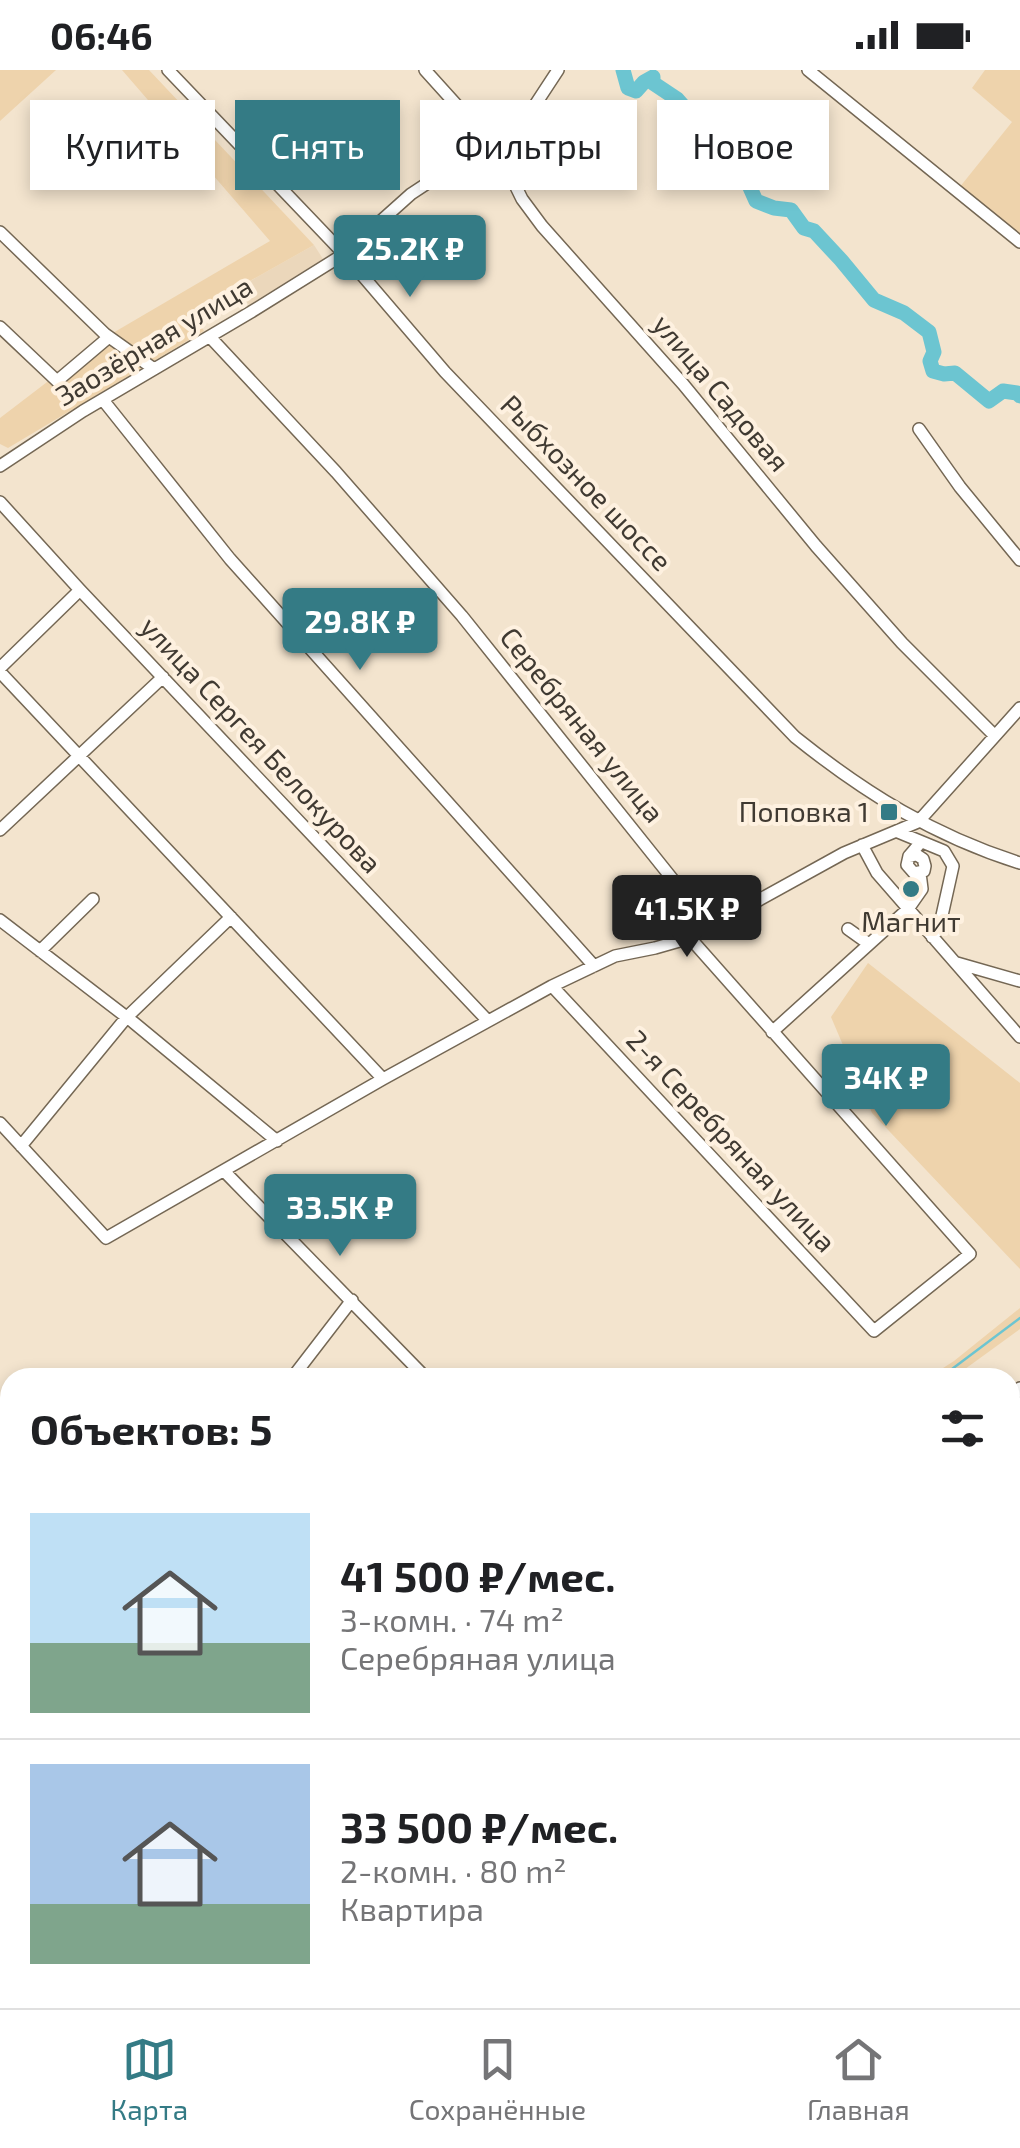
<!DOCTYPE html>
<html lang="ru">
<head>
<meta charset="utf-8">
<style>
	:root { --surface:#fff; --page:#f2f2f2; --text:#202124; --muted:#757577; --line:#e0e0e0; --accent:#347b85 }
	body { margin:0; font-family:"Exo 2",sans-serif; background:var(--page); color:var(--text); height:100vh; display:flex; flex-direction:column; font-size:38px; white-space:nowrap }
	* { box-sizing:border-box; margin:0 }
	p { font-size:32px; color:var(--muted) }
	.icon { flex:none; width:55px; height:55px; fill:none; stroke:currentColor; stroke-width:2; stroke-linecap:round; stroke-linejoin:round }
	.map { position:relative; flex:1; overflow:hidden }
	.details { position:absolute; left:0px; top:1298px; width:1020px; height:642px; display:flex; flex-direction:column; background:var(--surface); border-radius:30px 30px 0 0; box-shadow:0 5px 15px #0003 }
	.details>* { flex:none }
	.top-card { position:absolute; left:30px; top:30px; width:960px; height:90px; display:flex; gap:20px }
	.price { position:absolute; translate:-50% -85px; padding:0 22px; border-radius:10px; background:var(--accent); color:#fff; font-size:32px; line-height:65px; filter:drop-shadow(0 2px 5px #0008) }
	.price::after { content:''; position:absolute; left:50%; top:60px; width:30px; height:22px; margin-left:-15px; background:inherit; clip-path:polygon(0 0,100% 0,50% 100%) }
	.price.active { background:#222; color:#fff }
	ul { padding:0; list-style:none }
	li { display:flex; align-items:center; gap:30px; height:250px; padding:0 30px }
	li+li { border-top:2px solid var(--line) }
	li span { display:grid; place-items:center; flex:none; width:280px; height:200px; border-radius:0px; color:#555 }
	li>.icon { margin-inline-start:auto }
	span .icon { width:120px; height:120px; fill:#fffc; stroke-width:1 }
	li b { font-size:42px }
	h2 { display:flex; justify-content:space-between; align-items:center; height:120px; padding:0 30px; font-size:42px }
	.pill { padding:0 35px; border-radius:0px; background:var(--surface); box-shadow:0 5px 15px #0003; font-size:35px; line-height:90px }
	.pill.active { background:var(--accent); color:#fff }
	.status { display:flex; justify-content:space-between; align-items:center; height:70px; padding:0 50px; background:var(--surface); direction:ltr }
	.status svg { height:28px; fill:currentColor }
	.dock { display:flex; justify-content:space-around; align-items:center; height:140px; border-top:2px solid var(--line); background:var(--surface); font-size:28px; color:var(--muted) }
	.dock a { display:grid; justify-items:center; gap:5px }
	.dock .active { color:var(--accent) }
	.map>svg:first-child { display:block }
	.built { fill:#ebd7bb }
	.green { fill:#eed3ac }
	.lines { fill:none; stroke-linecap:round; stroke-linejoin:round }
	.stream { stroke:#6cc5d1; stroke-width:2.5 }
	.river { stroke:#6cc5d1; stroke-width:15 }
	.minor-casing { stroke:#746754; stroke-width:14 }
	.minor { stroke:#fff; stroke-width:11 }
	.poi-dot { fill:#347b85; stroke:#fef1e0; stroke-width:4 }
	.labels { text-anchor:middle; stroke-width:8; stroke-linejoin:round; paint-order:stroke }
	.street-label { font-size:28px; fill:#403a32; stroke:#fef1e0 }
	.poi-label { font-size:28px; fill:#403a32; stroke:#fef1e0; text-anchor:end }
</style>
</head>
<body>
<div class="status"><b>06:46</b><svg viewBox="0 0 49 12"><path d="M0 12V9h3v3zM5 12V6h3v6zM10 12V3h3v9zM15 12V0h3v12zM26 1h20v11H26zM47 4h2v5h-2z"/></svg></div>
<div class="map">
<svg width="1020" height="1938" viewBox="0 0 1020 1938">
	<rect width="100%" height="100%" fill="#f3e4ce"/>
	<path class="built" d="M314,175l9,14 -74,46 -13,-16z"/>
	<path class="green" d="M0,0h56l-56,51z
		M122,0h27l165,175 -121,68 11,18 -196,117 -8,-4v-26l106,-81 164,-96z
		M985,0h35v167l-61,-49 53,-66 -40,-34z
		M868,893l152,120v186l-148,-156 -41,-96z
		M1020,1238v21l-66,48h-25l25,-16z
		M0,1727l10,38v165h44l2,8h-56z"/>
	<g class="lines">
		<path class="stream" d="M940,1308l80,-60
			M429,1938l1,-8"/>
		<path class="river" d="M623,0l5,18 8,3 8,-9 9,-5v6l24,16 15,17c-11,45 18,56 56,67l8,18 18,7 17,2 13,18 10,3 27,29 33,40 30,13 25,19 5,20 -4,9 3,10 11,3 11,-1 34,28 14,-10 14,2 3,3"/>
		<defs>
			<path id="minor" d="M168,0l176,184 101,118 350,365c70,56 139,99 225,126
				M425,0l74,82 23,47 20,27 141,158 133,162 86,97 93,93
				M808,0l212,172
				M0,162l105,102 49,35
				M0,257l57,54 52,-44
				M210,267l126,135 126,144 248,310
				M103,330l127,159 364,407
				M919,359l41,58 60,73
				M0,396l83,-55 168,-99 93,-58 67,-60 79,-52 7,2 21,-13 40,-61
				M0,432l80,88 408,431
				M0,598l80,-78
				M0,602l383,407
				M0,760l163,-153
				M898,762l46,19 9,15 -14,63 -7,8
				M862,775l15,28 143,164
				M909,786l8,-1 6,4 2,7 -1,5 -10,2 -7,-8 2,-9 12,-14
				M0,850l133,102 144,119
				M848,859l21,15
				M40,881l53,-52
				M957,893l63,18
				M552,916l322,345 96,-77 -280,-316c-13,-1 -22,-4 -21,-18l4,-6 18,-12
				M772,962l136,-123 14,-20 -2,-16
				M0,1053l106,115 277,-159 169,-93 63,-30 40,-8 35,-10 154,-85 74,-31 102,-114
				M21,1076l105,-128 105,-101
				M224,1101l202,207
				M292,1308l60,-78
				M1010,1329l10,-11
				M1010,1451l10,-11
				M0,1541l6,7 4,19
				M1010,1577l10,-11
				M0,1693l10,37
				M1010,1717l10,-10
				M91,1930l2,8
				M369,1938l1,-8
				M497,1938l1,-8
				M596,1938l1,-8
				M691,1938l4,-8
				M784,1938l4,-8
				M882,1938l3,-8
				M982,1938l3,-8"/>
		</defs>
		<use href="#minor" class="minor-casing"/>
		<use href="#minor" class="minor"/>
	</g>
	<g class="poi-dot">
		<rect x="879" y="732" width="20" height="20" rx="5"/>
		<circle cx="911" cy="819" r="10"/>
	</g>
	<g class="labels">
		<g class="street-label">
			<text transform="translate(154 271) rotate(-31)" y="10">Заозёрная улица</text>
			<text transform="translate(721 323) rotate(50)" y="10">улица Садовая</text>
			<text transform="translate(586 413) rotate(46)" y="10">Рыбхозное шоссе</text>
			<text transform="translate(582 655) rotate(51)" y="10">Серебряная улица</text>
			<text transform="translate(261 675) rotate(47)" y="10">улица Сергея Белокурова</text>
			<text transform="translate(731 1071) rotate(47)" y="10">2-я Серебряная улица</text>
		</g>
		<g class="poi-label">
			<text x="869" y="752">Поповка 1</text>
			<text x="911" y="862" text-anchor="middle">Магнит</text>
		</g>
	</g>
</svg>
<b class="price" style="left:410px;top:230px">25.2K ₽</b>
<b class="price" style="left:360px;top:603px">29.8K ₽</b>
<b class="price active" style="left:687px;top:890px">41.5K ₽</b>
<b class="price" style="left:886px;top:1059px">34K ₽</b>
<b class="price" style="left:340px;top:1189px">33.5K ₽</b>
<div class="top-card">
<a class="pill">Купить</a>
<a class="pill active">Снять</a>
<a class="pill">Фильтры</a>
<a class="pill">Новое</a>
</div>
<section class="details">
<h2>Объектов: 5<svg class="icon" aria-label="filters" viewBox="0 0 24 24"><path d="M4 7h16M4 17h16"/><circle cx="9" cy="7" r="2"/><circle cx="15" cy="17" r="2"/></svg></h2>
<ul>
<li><span style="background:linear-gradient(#bfe0f5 65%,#7fa58c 0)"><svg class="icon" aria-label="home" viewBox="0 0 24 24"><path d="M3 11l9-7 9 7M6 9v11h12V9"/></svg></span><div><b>41 500 ₽/мес.</b><p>3-комн. · 74 m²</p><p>Серебряная улица</p></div></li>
<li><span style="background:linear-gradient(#a9c7e8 70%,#7fa58c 0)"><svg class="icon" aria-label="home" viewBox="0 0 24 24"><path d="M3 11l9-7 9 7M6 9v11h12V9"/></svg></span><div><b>33 500 ₽/мес.</b><p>2-комн. · 80 m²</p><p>Квартира</p></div></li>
</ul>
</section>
</div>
<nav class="dock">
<a class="active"><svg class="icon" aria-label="map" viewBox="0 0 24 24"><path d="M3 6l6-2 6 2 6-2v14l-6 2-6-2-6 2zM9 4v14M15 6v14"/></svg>Карта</a>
<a><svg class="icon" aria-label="saved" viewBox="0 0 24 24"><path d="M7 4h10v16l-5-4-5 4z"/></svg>Сохранённые</a>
<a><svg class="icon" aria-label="home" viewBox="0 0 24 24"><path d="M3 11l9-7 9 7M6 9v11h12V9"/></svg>Главная</a>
</nav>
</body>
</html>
